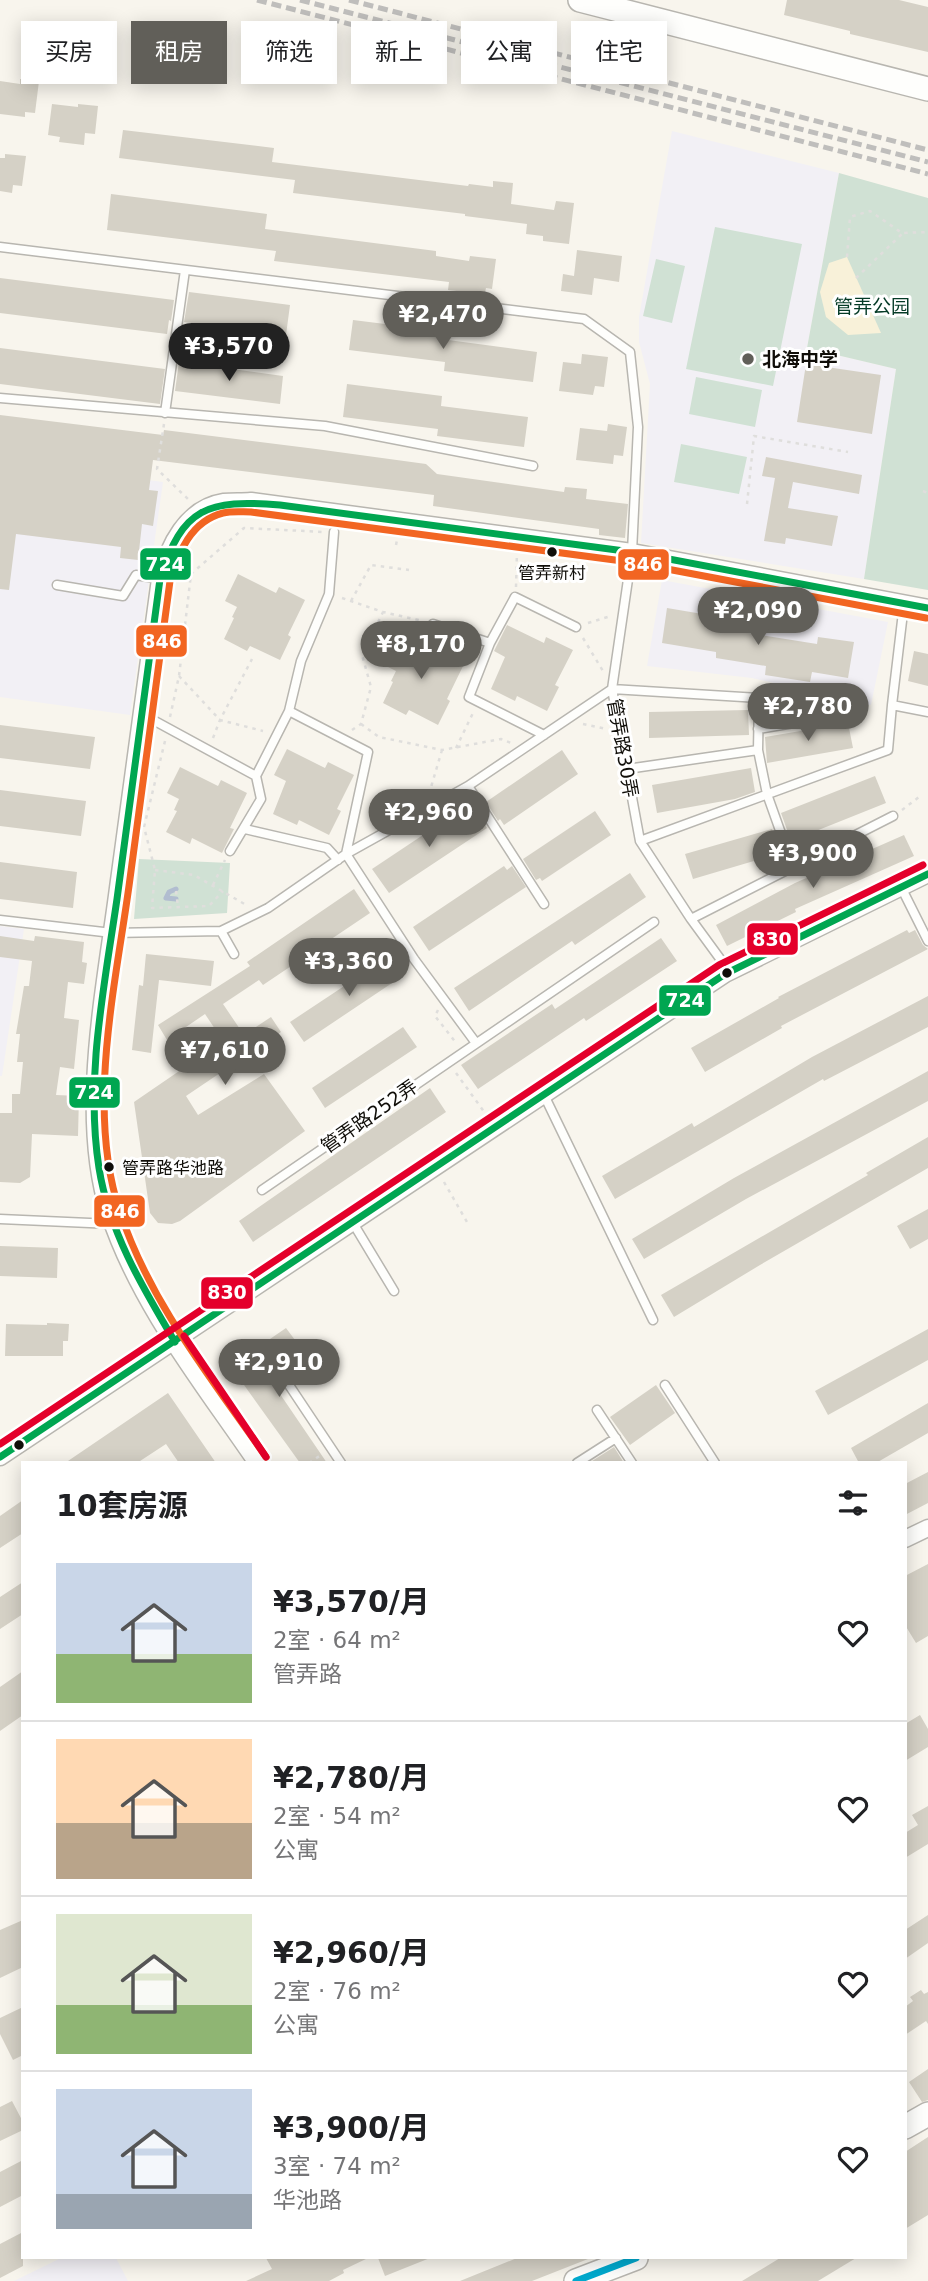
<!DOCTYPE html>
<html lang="zh">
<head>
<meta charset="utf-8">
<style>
	:root { --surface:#fff; --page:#f6f6f6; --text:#202124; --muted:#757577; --line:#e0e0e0; --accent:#615f59 }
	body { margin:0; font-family:"DejaVu Sans","Noto Sans SC",sans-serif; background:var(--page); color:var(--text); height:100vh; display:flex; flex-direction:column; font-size:26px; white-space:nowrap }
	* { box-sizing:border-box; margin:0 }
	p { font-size:23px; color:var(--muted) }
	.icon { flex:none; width:38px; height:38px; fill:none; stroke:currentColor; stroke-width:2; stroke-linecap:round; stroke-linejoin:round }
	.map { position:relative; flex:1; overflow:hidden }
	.sheet { position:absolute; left:21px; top:1461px; width:886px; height:798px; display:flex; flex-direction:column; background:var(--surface); border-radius:0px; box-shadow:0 4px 18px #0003 }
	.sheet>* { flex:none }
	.banner { position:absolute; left:21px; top:21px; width:887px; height:63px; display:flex; gap:14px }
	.price { position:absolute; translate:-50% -60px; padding:0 16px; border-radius:24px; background:var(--accent); color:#fff; font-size:23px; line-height:46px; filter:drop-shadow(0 2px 4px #0008) }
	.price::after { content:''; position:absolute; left:50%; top:42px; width:21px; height:16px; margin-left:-10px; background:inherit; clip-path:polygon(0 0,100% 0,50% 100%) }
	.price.selected { background:#222; color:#fff }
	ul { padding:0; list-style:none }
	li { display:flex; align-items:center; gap:21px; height:175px; padding:0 35px }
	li+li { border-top:2px solid var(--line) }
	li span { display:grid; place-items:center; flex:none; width:196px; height:140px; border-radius:0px; color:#555 }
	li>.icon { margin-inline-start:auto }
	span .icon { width:84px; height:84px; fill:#fffc; stroke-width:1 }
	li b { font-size:30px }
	h2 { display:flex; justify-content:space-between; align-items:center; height:84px; padding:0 35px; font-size:30px }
	.chip { padding:0 24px; border-radius:0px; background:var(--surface); box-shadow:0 4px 18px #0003; font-size:24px; line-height:63px }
	.chip.selected { background:var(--accent); color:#fff }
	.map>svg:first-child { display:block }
	.education { fill:#f2f0f5 }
	.green { fill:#d0e1d4 }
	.sand { fill:#f8f1d9 }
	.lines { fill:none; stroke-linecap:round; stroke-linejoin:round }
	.stream { stroke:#b1bdd0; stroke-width:5 }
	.building { fill:#d5d1c6 }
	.lane-casing { stroke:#b8b6b0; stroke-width:11 }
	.street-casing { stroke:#b8b6b0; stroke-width:19 }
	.secondary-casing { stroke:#b8b6b0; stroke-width:26 }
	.path { stroke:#dfdedc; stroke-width:2.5; stroke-dasharray:3.5 5; stroke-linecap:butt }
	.lane { stroke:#fefefc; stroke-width:8 }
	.street { stroke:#fefefc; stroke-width:16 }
	.secondary { stroke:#fefefc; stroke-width:23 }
	.rail { stroke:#bfbebc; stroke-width:5; stroke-dasharray:10 5; stroke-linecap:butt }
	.bus-1-casing { stroke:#fff; stroke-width:12 }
	.bus-2-casing { stroke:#fff; stroke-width:12 }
	.bus-3-casing { stroke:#fff; stroke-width:12 }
	.bus-4-casing { stroke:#fff; stroke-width:12 }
	.bus-1 { stroke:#00a651; stroke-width:7 }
	.bus-2 { stroke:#f26522; stroke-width:7 }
	.bus-3 { stroke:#e4002b; stroke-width:7 }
	.bus-4 { stroke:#00a9ce; stroke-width:7 }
	.poi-dot { fill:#615f59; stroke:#fff; stroke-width:2.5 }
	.bus-dot { fill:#100e09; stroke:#fff; stroke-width:2.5 }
	.labels { text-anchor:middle; stroke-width:6; stroke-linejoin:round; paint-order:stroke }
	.bus-label { font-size:17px; fill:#100e09; stroke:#fff }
	.park-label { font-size:19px; fill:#053b27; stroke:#fff }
	.poi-label { font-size:19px; font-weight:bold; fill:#100e09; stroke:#fff; text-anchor:start }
	.street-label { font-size:19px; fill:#100e09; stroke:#fff }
	.line-badge { stroke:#fff; stroke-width:2.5 }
	.badge-label { font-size:19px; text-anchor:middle; font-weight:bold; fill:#fff }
</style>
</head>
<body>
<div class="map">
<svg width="928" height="2281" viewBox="0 0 928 2281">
	<rect width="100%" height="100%" fill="#f8f5ed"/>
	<path class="education" d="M672,131l167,42 -32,175 89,21 -32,210 -223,-36 9,-159 -11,-42v-25z
		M0,460l163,22 -33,233 -130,-18z
		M662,580l226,42 -17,83 -119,-27 -105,-12z
		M0,926l24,3 -22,147h-2z
		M61,2258h55l12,23h-114z"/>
	<path class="green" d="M839,173l89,25v392l-64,-11 32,-210 -89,-21z
		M715,227l87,17 -29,142 -87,-17z
		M656,259l29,7 -13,57 -29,-7z
		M696,377l66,13 -7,37 -66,-13z
		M681,444l66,13 -8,37 -65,-12z
		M139,859l91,4 -3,50 -93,6z"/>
	<path class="sand" d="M847,257l34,76 -33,2 -22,-18 -6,-25 9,-29z"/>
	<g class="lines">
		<path class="stream" d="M176,889l-7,3 -3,6 10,1"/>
	</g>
	<path class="building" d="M787,0h112l29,7v45l-78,-18v-3l-66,-16z
		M20,79l19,2 -4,32 -10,-1v5l-25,-3v-33l20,3z
		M52,104l26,3v-3l20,2 -3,28 -10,-1 -1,12 -25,-3 1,-5 -12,-2z
		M123,130l151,18 -2,14 196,24 1,-2 24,3v-6l20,2 -2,21 43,6 2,-9 18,2 -5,41 -26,-3v-5l-17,-2 1,-10 -62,-8v-2l-172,-21 2,-13 -176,-22z
		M5,154l21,2 -4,30 -9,-1 -1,8 -12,-2v-33h5z
		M111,194l156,20 -2,15 171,22v5l33,5 1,-5 26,3 -4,30 -6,-1 -2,9 -19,-3v-2l-17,-2 1,-8 -175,-21 2,-10 -169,-21z
		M577,250l45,6 -3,26 -25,-4 -2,17 -31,-4 2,-17 11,2z
		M0,278l174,22 -3,21 -2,-1 -2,14 -167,-21z
		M189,292l101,13 -4,30 -102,-13z
		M353,320l96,12 -1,8 89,12 -4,30 -89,-11 1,-9 -96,-12z
		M0,348l165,21 -5,35 -160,-20z
		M582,354l26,3 -4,30 -9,-1 -2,9 -34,-4 4,-29 18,2z
		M179,362l104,14 -3,28 -105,-13z
		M806,364l75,11 -9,59 -75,-12z
		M347,384l95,12 -1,10 87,11 -4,30 -87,-11 1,-7 -95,-12z
		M0,415l163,20 1,-5 152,19 110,15 11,10 127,18 1,-5 22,2 -1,10 42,5 -3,34 -26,-3v-6l-166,-23 1,-11 -281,-35 -4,30 9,1 -5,35 -11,-2 -4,36 -18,-2 1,-11 -105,-13 -7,56 -9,-1z
		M608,424l19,3 -4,29 -9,-1 -1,9 -37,-4 4,-32 27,3z
		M766,457l96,18 -3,19 -66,-12 -5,26 50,8 -6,30 -46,-8 -1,6 -21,-3 11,-63 -13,-2z
		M238,574l38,19 3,-6 26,13 -17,35 3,2 -11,23 -30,-14 -3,5 -23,-12 10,-21 -2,-1 5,-10 -12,-6z
		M667,608l65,11 -2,10 24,5 63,10 1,-7 36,5 -6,36 -36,-6 -2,10 -45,-7 1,-9 -50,-8v-6l-54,-9z
		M507,625l37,18 2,-6 27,13 -18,35 4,2 -12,24 -30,-15 -2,5 -24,-12 14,-32 -11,-6z
		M397,638l38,19 3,-5 26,12 -17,35 3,2 -12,24 -29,-15 -3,5 -23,-12 10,-21 -2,-1 5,-10 -12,-6z
		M914,651l14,3v32l-20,-5z
		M748,710l1,25 -100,3v-26z
		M848,723l5,25 -86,15 -2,-26z
		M0,725l95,12 -5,32 -90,-11z
		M287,749l38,19 3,-6 26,13 -17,34 4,2 -12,24 -30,-15 -2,5 -24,-11 13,-33 -12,-6z
		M562,750l16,24 -74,51 -4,-6 -2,2 -12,-19z
		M180,767l38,19 3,-6 26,13 -17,35 4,1 -12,24 -30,-15 -2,6 -24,-12 11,-21 -3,-1 5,-11 -12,-6z
		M751,768l4,24 -20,7 -78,14 -5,-28z
		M875,776l11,27 -95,38 -10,-28z
		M0,790l86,11 -5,35 -81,-10z
		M465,807l5,7 6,-4 11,18 -98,65 -17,-24z
		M595,811l16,24 -69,46 -2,-3 -4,2 -13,-21z
		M772,829l6,17 -9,3 2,7 -78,23 -8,-25z
		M904,835l10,21 -119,53 1,3 -69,34 -11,-21 79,-42z
		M0,862l77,10 -4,36 -73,-9z
		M504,866l3,4 5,-4 14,21 -97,64 -16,-24z
		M630,873l16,24 -71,48 -3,-4 -103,70 -15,-23z
		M354,889l16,24 -107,72 -4,-5 -36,24 21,31 27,-18 10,15 -95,64 12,19 66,-41 41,57 -125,90 -8,3 -14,-1 -8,-10 -16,-111 89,-61 -18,-27 -38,26 -9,-15 92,-59 -3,-4z
		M907,930l2,3 6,-3 8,15 5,4 -147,77 1,2 -77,44 -14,-24 88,-50 -1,-1z
		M0,936l34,5 1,-5 49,6 -2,20 5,1 -3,21 -16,-2 -4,36 15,2 -5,49 -14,-2 -4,28 23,1 -1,40 -46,-2 -2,43 -10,6 -20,-1v-69h12v-19h8l3,-32h-6l3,-28h-4l8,-48h5l3,-25 -32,-4z
		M661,938l16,23 -91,60 -2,-3 -106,71 -17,-24 91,-61 3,5z
		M394,953l13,20 -103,69 -14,-20z
		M146,954l68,7 -3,25 -52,-6 -8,73 -19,-3 7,-65 4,1z
		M928,996v31l-104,54 -1,-2 -208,120 -13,-23 90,-53 2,4 118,-70z
		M403,1027l14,20 -92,61 -13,-20z
		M928,1071v30l-182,98 -102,60 -12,-20 102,-61z
		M430,1088l16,24 -193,130 -14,-21z
		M928,1137v31l-168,97 -86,52 -13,-22 207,-120 -2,-2z
		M928,1209v30l-18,10 -13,-23z
		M0,1246l58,2 -1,30 -57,-2z
		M47,1323l22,1 -1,17h-5v15h-58l1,-32 41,1z
		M286,1328l12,16 -35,25 64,94h-27l-61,-85 20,-14 -8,-12z
		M928,1329v31l-100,55 -13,-24z
		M656,1385l19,28 -45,32 -20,-28z
		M168,1393l48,70h-37l-13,-19 -29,19h-72z
		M928,1403v30l-52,30h-17l-8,-15z
		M614,1447l10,16h-35z
		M928,1472v31l-23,12v-31z
		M23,1500v33l-23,15v-32z
		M928,1564v72l-12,7 -11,-18v-49z
		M23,1582v32l-23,15v-32z
		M23,1671v44l-23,16v-44z
		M920,1715l8,14v18l-23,14v-37z
		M928,1806v38l-23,14v-25l13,-8 -6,-10z
		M928,1915v28l-23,16v-29z
		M23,1920v47l-23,11v-48z
		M921,1990l3,4 4,-2v32l-2,-3 -21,14v-28l8,-6 -3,-4z
		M23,2007v48l-10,5 -13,-26v-16z
		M928,2069v31l-6,2 -13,-20z
		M12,2101l11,21v8l-23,11v-34z
		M928,2137v78l-23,14v-77z
		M23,2160v35l-23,12v-35z
		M23,2232v34l-23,12v-34z
		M266,2258h102l-25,12 1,3 -15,8h-83l26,-12z
		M378,2258h52l-45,18z
		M517,2258h70l1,1 -56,22h-72z
		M780,2258h76l-38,23h-76z"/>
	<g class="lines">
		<defs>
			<path id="lane" d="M0,247l584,72 46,33 8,75 -6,125 -20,137 -144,97 -122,68 -78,54 -47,23 -109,2 -112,-13
				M0,398l325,28 208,40
				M165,413l20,-143
				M334,532l-5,62 -28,67 -12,50 79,41 -22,102 68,105 62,84
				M57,585l66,11 13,-21 24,4
				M433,624l57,19 -21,54 75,38
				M490,643l25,-46 61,30
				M892,705l12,-101
				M142,714l114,62 33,-65
				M758,729l71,-12
				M627,769l131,-19
				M468,786l76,118
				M245,829l82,19 11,12
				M640,841l248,-91 4,-45 36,7
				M230,851l31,-52 -5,-23
				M901,887l27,54
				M691,919l202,-103
				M221,931l13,23
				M729,971l-38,-52 -51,-78 -28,-152 147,9 -1,52 9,44 26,73
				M544,1095l109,225
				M262,1190l392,-268
				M0,1219l112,5
				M353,1223l41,68
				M285,1379l56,84
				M665,1385l50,78
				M597,1410l35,53
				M577,1463l39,-25"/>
			<path id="street" d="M0,1457l725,-483 203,-100
				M257,1463c-53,-78 -118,-158 -148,-250 -31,-98 -4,-224 9,-325 14,-103 28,-206 42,-309 8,-33 26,-71 64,-77 9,-1 18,0 27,-1l381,51 296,56
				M905,1539l23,-11"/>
			<path id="secondary" d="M580,0l348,89
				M905,2127l23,-13
				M576,2281l60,-23"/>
		</defs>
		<use href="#lane" class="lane-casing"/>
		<use href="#street" class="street-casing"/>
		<use href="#secondary" class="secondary-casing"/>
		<path class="path" d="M847,257l3,-40 20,-6 32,22 26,-1
			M856,278l46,-44
			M164,424l-7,45 33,32
			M923,491l5,2
			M747,504l7,-68 94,16
			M396,545l2,-10
			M516,587l1,-36
			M342,598l41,14 40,9
			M351,601l20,-36 38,5
			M588,623l23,-7
			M583,638l20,33
			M179,676l41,44 43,11
			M170,717l9,-41 12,-102 53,-46 80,4
			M361,724l18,13 63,13 59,-11 10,4
			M583,724l24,5
			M352,730l9,-6 10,-37 -9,-32 21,-43
			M213,738l7,-18 32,-61
			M165,741l-21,86 11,43 -3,38 57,-2 14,-15
			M456,748l17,-35
			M429,794l13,-44
			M902,810l17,-13
			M155,870l39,5 54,31
			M213,885l12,-25
			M176,891l2,16
			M438,1010l-3,6 22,28
			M456,1073l29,40
			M444,1182l23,40
			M309,1463l12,-8"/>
		<use href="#lane" class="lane"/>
		<use href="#street" class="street"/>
		<use href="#secondary" class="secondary"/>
		<path class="rail" d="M257,0l671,174
			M300,0l628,162
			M349,0l579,150"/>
		<defs>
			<path id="bus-1" d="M175,1342c-32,-54 -66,-110 -76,-174 -14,-89 5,-180 18,-269 14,-106 28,-213 43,-320 22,-72 48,-80 120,-74l352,47 296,56
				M0,1457l725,-483 203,-100"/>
			<path id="bus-2" d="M266,1457c-54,-78 -116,-154 -146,-245 -34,-101 -5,-224 9,-326 14,-102 27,-203 41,-305 8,-28 21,-60 53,-68 9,-2 18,-1 28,-1l379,50 296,56"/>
			<path id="bus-3" d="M184,1336l82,121
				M0,1444l719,-479 204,-100"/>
			<path id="bus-4" d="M576,2281l60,-23"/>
		</defs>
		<use href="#bus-1" class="bus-1-casing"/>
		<use href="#bus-2" class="bus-2-casing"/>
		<use href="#bus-3" class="bus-3-casing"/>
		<use href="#bus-4" class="bus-4-casing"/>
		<use href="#bus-1" class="bus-1"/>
		<use href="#bus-2" class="bus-2"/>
		<use href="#bus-3" class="bus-3"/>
		<use href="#bus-4" class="bus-4"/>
	</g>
	<circle class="poi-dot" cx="748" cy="359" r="7"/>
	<g class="bus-dot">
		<circle cx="552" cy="552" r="6"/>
		<circle cx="727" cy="973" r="6"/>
		<circle cx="109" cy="1167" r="6"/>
		<circle cx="19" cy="1445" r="6"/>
	</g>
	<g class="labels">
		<g class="bus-label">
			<text x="552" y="579">管弄新村</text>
			<text x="122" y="1174" text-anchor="start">管弄路华池路</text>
		</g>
		<g class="park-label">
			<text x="872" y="313">管弄公园</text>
		</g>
		<g class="poi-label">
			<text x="762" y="366">北海中学</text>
		</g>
		<g class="street-label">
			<text transform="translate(623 748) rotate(80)" y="7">管弄路30弄</text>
			<text transform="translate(369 1116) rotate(-35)" y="7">管弄路252弄</text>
		</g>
	</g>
	<g class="line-badge">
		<rect x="139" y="547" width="53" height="34" rx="7" fill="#00a651"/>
		<rect x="617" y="548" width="53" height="33" rx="7" fill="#f26522"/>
		<rect x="135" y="624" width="53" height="34" rx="7" fill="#f26522"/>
		<rect x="746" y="922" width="53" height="34" rx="7" fill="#e4002b"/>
		<rect x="658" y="984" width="54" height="33" rx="7" fill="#00a651"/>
		<rect x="68" y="1076" width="53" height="33" rx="7" fill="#00a651"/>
		<rect x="93" y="1194" width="53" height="34" rx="7" fill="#f26522"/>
		<rect x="200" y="1276" width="54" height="34" rx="7" fill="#e4002b"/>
	</g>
	<g class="badge-label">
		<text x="165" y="571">724</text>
		<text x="643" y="571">846</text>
		<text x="162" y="648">846</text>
		<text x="772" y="946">830</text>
		<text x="685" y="1007">724</text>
		<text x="94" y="1099">724</text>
		<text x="120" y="1218">846</text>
		<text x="227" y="1299">830</text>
	</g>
</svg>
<b class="price" style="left:443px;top:351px">¥2,470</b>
<b class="price selected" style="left:229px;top:383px">¥3,570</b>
<b class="price" style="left:758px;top:647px">¥2,090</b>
<b class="price" style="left:421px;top:681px">¥8,170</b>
<b class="price" style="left:808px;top:743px">¥2,780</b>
<b class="price" style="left:429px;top:849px">¥2,960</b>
<b class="price" style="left:813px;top:890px">¥3,900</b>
<b class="price" style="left:349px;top:998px">¥3,360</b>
<b class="price" style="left:225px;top:1087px">¥7,610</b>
<b class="price" style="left:279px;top:1399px">¥2,910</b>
<div class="banner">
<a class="chip">买房</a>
<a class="chip selected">租房</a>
<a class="chip">筛选</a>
<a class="chip">新上</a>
<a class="chip">公寓</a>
<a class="chip">住宅</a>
</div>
<section class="sheet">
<h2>10套房源<svg class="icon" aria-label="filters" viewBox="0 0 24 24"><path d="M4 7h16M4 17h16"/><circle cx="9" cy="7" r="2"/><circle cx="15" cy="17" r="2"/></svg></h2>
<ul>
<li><span style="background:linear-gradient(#c9d6e8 65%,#8fb573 0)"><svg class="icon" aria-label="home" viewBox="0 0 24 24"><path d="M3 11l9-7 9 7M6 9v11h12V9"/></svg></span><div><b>¥3,570/月</b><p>2室 · 64 m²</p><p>管弄路</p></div><svg class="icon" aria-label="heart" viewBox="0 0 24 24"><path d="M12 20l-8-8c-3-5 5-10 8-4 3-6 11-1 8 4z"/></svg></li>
<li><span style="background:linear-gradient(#ffd9b3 60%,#b9a48a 0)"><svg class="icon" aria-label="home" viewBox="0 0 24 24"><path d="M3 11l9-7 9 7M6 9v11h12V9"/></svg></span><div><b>¥2,780/月</b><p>2室 · 54 m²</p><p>公寓</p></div><svg class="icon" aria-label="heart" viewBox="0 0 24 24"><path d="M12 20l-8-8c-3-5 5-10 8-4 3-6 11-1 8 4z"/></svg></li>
<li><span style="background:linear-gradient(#dfe7d0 65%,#8fb573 0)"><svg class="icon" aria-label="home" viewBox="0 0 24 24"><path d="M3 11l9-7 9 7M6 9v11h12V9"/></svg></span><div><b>¥2,960/月</b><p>2室 · 76 m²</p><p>公寓</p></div><svg class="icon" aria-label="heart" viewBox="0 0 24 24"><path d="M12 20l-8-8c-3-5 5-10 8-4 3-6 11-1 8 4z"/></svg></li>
<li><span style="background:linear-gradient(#c9d6e8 75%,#9aa5b1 0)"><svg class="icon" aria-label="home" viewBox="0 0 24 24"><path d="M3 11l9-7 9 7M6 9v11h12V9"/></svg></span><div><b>¥3,900/月</b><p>3室 · 74 m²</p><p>华池路</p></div><svg class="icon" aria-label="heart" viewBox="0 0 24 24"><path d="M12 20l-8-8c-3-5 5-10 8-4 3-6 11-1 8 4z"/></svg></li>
</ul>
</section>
</div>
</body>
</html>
